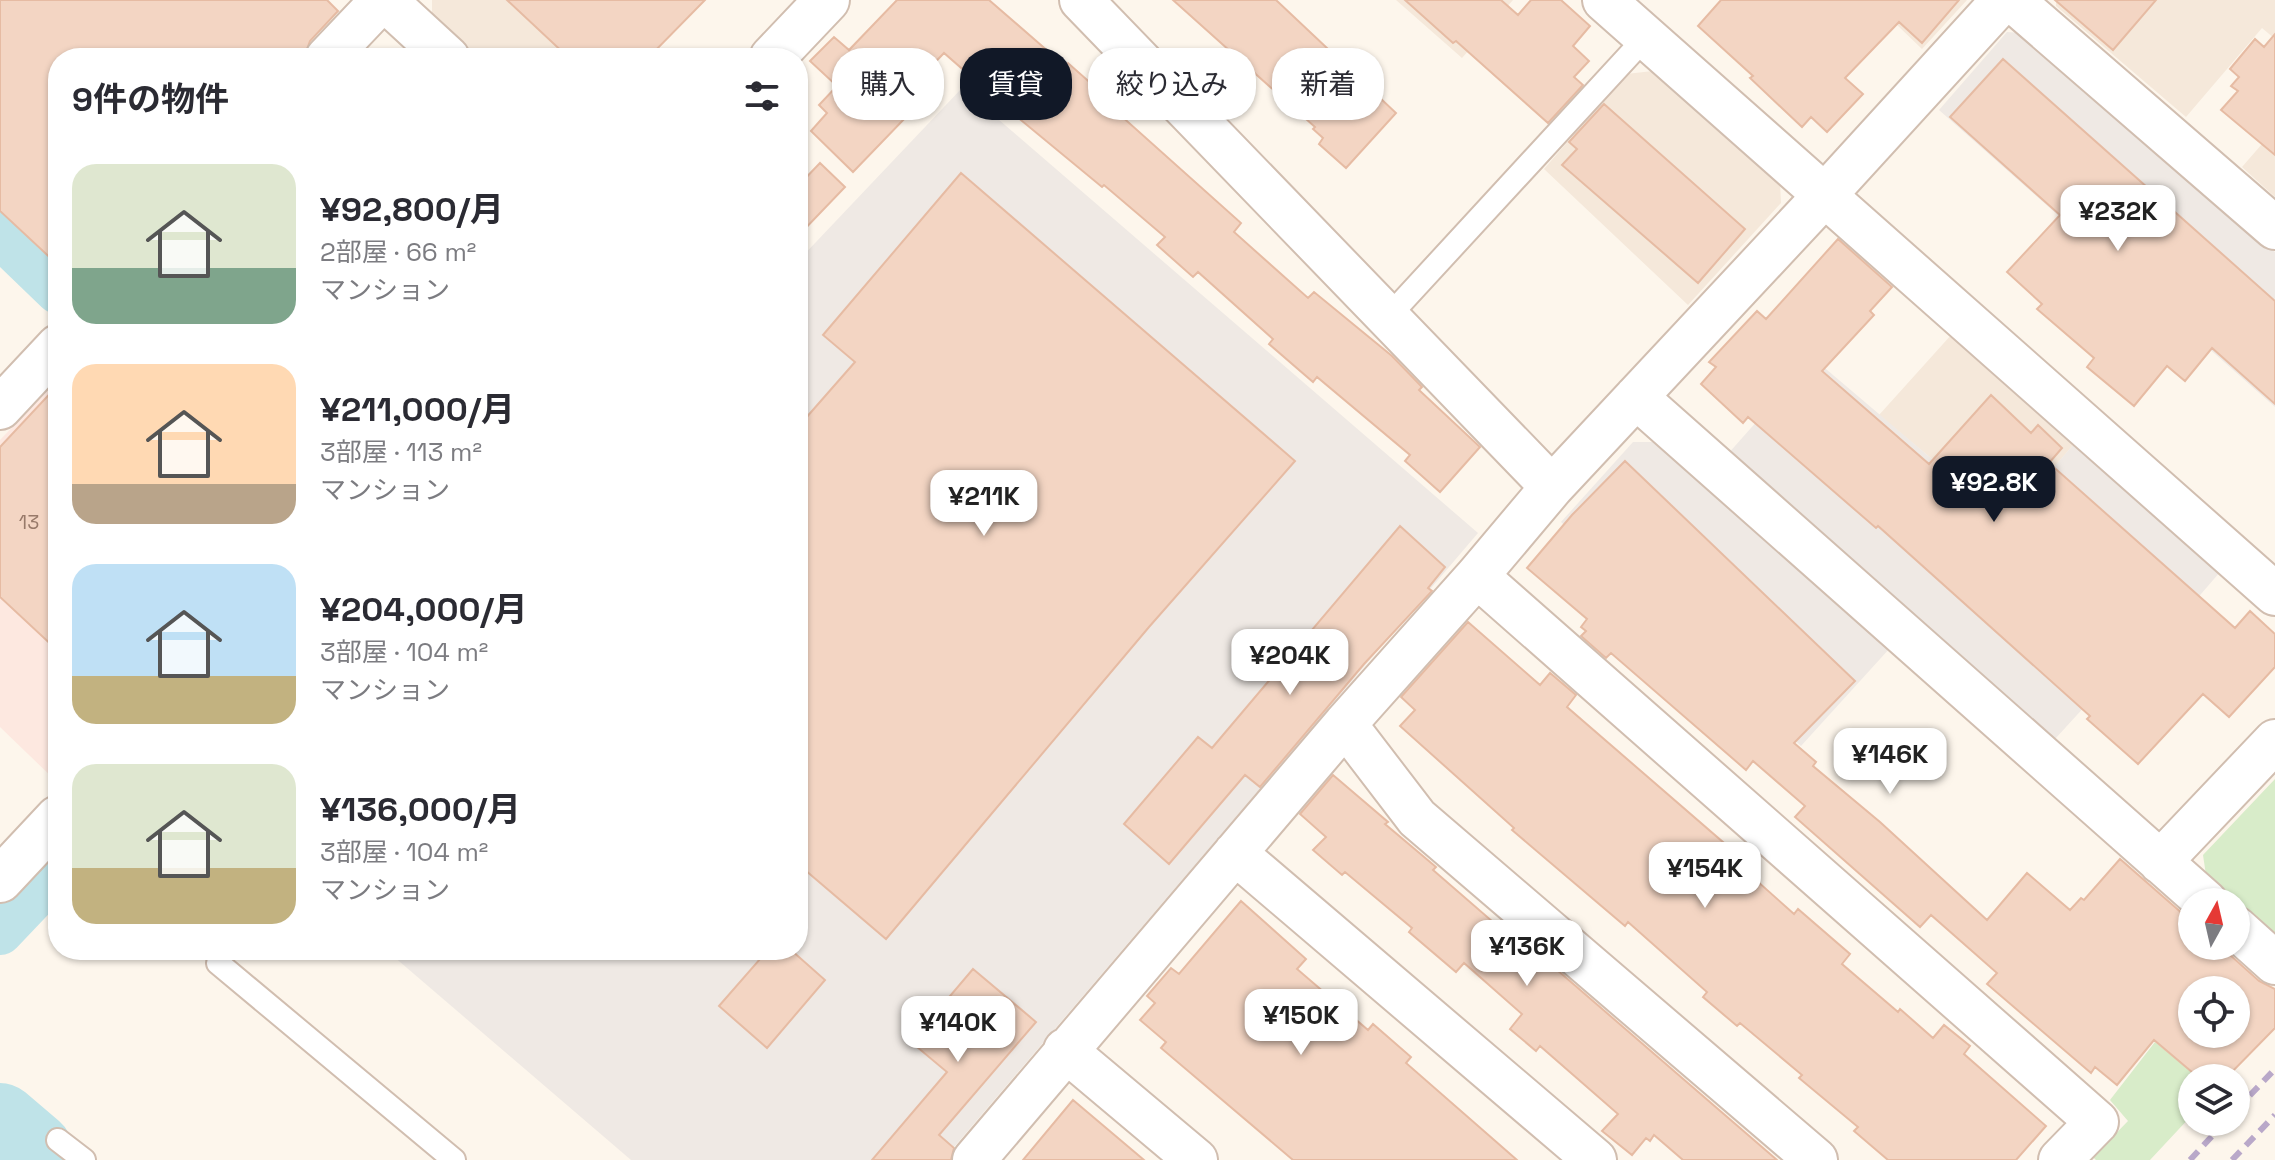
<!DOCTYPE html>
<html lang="ja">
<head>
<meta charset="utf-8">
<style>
	:root { --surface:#fff; --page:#f7f7f7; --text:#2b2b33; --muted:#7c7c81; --accent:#111827 }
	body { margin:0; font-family:"Space Grotesk","Noto Sans JP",sans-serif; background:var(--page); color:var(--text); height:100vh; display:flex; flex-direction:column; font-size:30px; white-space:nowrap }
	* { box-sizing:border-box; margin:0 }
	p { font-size:26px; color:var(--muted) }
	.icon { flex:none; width:44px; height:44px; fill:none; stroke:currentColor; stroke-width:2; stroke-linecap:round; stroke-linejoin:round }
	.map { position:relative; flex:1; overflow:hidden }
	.drawer { position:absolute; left:48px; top:48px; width:760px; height:912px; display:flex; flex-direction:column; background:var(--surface); border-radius:32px; box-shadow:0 2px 6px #0004 }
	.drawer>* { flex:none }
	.top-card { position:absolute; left:832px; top:48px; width:760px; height:72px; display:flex; gap:16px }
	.needle { width:52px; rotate:8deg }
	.buttons { position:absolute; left:2178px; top:888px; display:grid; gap:16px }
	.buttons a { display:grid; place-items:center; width:72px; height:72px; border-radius:50%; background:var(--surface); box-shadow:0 2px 6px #0004; font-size:40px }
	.price { position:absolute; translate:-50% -68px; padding:0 18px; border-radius:16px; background:#fff; color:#222; font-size:26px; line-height:52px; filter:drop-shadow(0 2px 4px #0008) }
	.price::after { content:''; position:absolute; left:50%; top:48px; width:24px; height:18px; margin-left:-12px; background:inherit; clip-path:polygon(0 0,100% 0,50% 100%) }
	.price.on { background:var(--accent); color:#fff }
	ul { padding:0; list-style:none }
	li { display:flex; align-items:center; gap:24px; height:200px; padding:0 24px }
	li span { display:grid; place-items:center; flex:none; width:224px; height:160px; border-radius:24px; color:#555 }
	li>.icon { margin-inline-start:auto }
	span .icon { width:96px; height:96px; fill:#fffc; stroke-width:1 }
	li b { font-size:34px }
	h2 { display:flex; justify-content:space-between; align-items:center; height:96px; padding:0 24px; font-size:34px }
	.pill { padding:0 28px; border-radius:32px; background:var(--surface); box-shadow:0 2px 6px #0004; font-size:28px; line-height:72px }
	.pill.on { background:var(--accent); color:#fff }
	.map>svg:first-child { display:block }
	.residential { fill:#f5e8da }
	.commercial { fill:#fde8e0 }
	.industrial { fill:#efe9e4 }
	.green { fill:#d8ecc9 }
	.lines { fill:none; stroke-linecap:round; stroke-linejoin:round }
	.stream { stroke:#a5d3da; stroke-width:14 }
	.canal { stroke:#bfe3e8; stroke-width:46 }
	.river { stroke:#bfe3e8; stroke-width:78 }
	.building { fill:#f3d5c3; stroke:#e6bba3; stroke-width:2; fill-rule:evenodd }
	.service-casing { stroke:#d1beb0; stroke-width:26 }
	.minor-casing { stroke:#d1beb0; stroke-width:46 }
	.tertiary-casing { stroke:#d1beb0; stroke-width:48 }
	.service { stroke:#fff; stroke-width:22 }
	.minor { stroke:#fff; stroke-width:42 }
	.tertiary { stroke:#fff; stroke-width:44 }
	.rail { stroke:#b9a8c9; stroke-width:6; stroke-dasharray:12 8; stroke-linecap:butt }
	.labels { text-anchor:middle; stroke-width:6; stroke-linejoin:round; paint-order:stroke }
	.number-label { font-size:20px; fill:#987a6a }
</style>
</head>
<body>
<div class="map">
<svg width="2275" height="1160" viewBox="0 0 2275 1160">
	<rect width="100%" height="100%" fill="#fdf6ec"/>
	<path class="residential" d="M432,0h159l61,58h-175l-45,-43z
		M1396,0h117l-51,58z
		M1871,0h96l-45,49z
		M2056,0h219v39l-13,-11 -76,89 -130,-111z
		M1653,71l127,112 1,20 -93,102 -144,-136 82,-95z
		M2275,129v68l-33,-30z
		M1952,334l122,110 -66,77 -73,-64 -3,2 -53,-44z"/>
	<path class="commercial" d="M58,380v398l-2,3 -56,-54v-287z"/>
	<path class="industrial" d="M2007,32l28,2 240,218v155l-336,-297z
		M962,88l516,445 -535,627h-312l-245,-210h412v-689z
		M1813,358l119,101 3,-2 72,64 67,-77 146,128 -69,80 -9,-8 -87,95 -328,-284z
		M1633,442h23l234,206 -89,98 -240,-224z"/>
	<path class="green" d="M2275,779v156l-69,-60 -3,-20z
		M2155,1042l44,36h-7v37l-42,45h-54l-3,-3 35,-36 -18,-21z"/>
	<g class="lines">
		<path class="stream" d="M25,1160l9,-9 12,9"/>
		<path class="canal" d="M0,235l58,56
			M0,932l58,-61"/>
		<path class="river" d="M0,1122l34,29"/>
	</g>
	<path class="building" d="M0,0h327l11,11 -28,30 -6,17h-246v207l-58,-54z
		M507,0h198l-57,58h-79z
		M897,0h92l76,66 3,-3 35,31 -3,3 141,126 -7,9 74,66 6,-6 78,64 30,31 -3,3 61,57 -40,45 -35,-31 5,-6 -93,-78 -4,5 -44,-38 4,-5 -75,-67 -5,5 -36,-32 8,-8 -61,-52 -2,2 -86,-71 -72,-63 -48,50 12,12 -55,57 -42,-41 16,-18 -8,-8 18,-19 -27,-25 24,-24 15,13z
		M1173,0h103l120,113 -50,55 -27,-24 4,-6 -10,-9 2,-2z
		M1405,0h96l17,15 13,-15h30l29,26 -17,20 16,15 -15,16 9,8 -35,38 -92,-82 -3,2z
		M1721,0h238l-37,43 -23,-21 -54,56 18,16 -36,38 -16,-15 -9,10 -52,-49 3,-2 -55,-50z
		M2055,0h101l-43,50z
		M2275,34v121l-54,-45 17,-19 -7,-5 8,-9 -9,-8 25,-30 9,8z
		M2003,59l272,242v103l-63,-56 -27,33 -18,-15 -33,40 -47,-39 7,-9 -57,-49 5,-5 -35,-32 53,-57 -110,-98z
		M1604,104l141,125 -47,54 -136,-118 15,-16 -8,-7z
		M820,163l25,24 -47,49v-50z
		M961,173l334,288 -146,166 -263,312 -88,-75v-437l57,-65 -32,-27z
		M1838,239l54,48 -22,24 4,4 -52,56 107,93 62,-69 40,38 7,-8 24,23 -13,15 186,165 15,-17 25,23v33l-46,50 -26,-23 -65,70 -51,-45 3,-3 -212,-190 -2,2 -128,-111 -5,6 -42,-39 15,-17 -7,-5 48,-51 9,8z
		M58,385v266l-58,-54v-150z
		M1625,461l230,220 -61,62 22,19 -3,4 67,56 107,98 40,-47 43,37 11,-12 3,2 36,-41 72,63v24h28l39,35 16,8v39l-49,50h-27l-45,-38 -37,45 -22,-18 -4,6 -104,-89 10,-11 -66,-58 -11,12 -125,-110 10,-11 -52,-45 -7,9 -135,-117 -5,5 -25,-22 5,-5 -5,-4 6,-8 -60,-51 45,-53zM2192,990h44v44h-44z
		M1400,526l45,41 -17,21 4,3 -68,73 -104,123 -15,-12 -76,89 -45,-40 74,-87 14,11z
		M1468,622l72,63 10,-12 26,22 -9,12 157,136 -4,5 74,66 4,-5 52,45 -8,10 56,48 2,-3 33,29 11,-13 26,21 -6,8 82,72 -30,34h-128l-34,-29 4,-4 -59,-49 3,-3 -62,-52 -3,3 -34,-29 4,-5 -79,-70 -3,4 -113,-96 2,-2 -114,-102 15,-16 -14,-13z
		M1333,775l55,47 -3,2 51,43 -3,3 68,59 4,-4 272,235h-94l-29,-25 -4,6 -4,-3 -14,17 -30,-24 16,-17 -78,-68 -4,5 -26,-22 12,-15 -58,-51 -8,9 -47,-40 3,-4 -67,-56 -3,3 -29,-25 13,-13 -26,-23z
		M1241,901l65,58 -9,10 71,61 5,-6 38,33 -5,6 111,97h-224l-132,-112 5,-6 -26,-22 15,-17 -8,-7 24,-28 8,6z
		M768,950h23l34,30 -58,68 -48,-42z
		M973,969l63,53 -97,113 15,13 -3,12h-79l75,-88 -36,-30z
		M1073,1100l71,60h-121z"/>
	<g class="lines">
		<defs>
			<path id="service" d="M1389,316l257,-279
				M218,963l236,197
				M58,1140l26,20"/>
			<path id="minor" d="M385,0l63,58
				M1081,0l471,487
				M1604,0l671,594
				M2012,0l263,228
				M327,58l55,-58
				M1636,397l570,505
				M0,408l58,-62
				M1477,576l620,546 -37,38
				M1345,724l72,94 399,342
				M1235,853l360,307
				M2160,862l115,-121
				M2236,928l39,35
				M1065,1050l131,110
				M974,1160l371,-436 132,-148 75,-89 272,-291 179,-196"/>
			<path id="tertiary" d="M772,58l55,-58
				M0,880l58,-62"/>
		</defs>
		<use href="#service" class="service-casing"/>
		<use href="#minor" class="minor-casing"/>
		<use href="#tertiary" class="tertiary-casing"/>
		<use href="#service" class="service"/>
		<use href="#minor" class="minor"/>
		<use href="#tertiary" class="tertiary"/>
		<path class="rail" d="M2236,1110l39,-41
			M2190,1160l35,-38
			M2232,1160l43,-45"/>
	</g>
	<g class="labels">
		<g class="number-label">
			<text x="29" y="529">13</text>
		</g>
	</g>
</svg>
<div class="buttons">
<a><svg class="needle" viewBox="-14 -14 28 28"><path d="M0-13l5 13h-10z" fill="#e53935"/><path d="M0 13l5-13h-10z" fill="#7c7c81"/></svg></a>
<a><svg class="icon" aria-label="locate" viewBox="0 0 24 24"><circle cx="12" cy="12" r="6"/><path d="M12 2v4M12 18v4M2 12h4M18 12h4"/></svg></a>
<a><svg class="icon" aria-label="layers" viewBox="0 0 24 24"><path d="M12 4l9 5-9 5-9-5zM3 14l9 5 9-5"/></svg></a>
</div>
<b class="price" style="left:2118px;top:253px">¥232K</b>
<b class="price on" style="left:1994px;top:524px">¥92.8K</b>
<b class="price" style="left:984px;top:538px">¥211K</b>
<b class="price" style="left:1290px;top:697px">¥204K</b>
<b class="price" style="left:1890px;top:796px">¥146K</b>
<b class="price" style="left:1705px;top:910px">¥154K</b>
<b class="price" style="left:1527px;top:988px">¥136K</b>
<b class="price" style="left:1301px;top:1057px">¥150K</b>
<b class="price" style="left:958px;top:1064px">¥140K</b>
<div class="top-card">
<a class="pill">購入</a>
<a class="pill on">賃貸</a>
<a class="pill">絞り込み</a>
<a class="pill">新着</a>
</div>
<section class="drawer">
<h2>9件の物件<svg class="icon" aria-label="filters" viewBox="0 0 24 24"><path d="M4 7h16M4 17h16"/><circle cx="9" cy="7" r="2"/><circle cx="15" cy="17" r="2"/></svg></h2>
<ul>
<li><span style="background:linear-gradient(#dfe7d0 65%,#7fa58c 0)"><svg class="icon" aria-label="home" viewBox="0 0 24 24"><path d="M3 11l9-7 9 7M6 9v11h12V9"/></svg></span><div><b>¥92,800/月</b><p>2部屋 · 66 m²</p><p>マンション</p></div></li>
<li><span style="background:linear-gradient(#ffd9b3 75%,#b9a48a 0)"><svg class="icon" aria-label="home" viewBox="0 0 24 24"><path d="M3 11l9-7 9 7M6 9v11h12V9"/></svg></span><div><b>¥211,000/月</b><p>3部屋 · 113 m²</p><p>マンション</p></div></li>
<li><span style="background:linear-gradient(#bfe0f5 70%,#c2b280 0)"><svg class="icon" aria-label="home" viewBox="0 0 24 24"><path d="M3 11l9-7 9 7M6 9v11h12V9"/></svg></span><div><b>¥204,000/月</b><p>3部屋 · 104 m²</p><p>マンション</p></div></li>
<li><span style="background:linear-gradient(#dfe7d0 65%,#c2b280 0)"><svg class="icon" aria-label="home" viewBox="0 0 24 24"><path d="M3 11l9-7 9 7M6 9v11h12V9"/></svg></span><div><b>¥136,000/月</b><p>3部屋 · 104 m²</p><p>マンション</p></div></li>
</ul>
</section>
</div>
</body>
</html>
